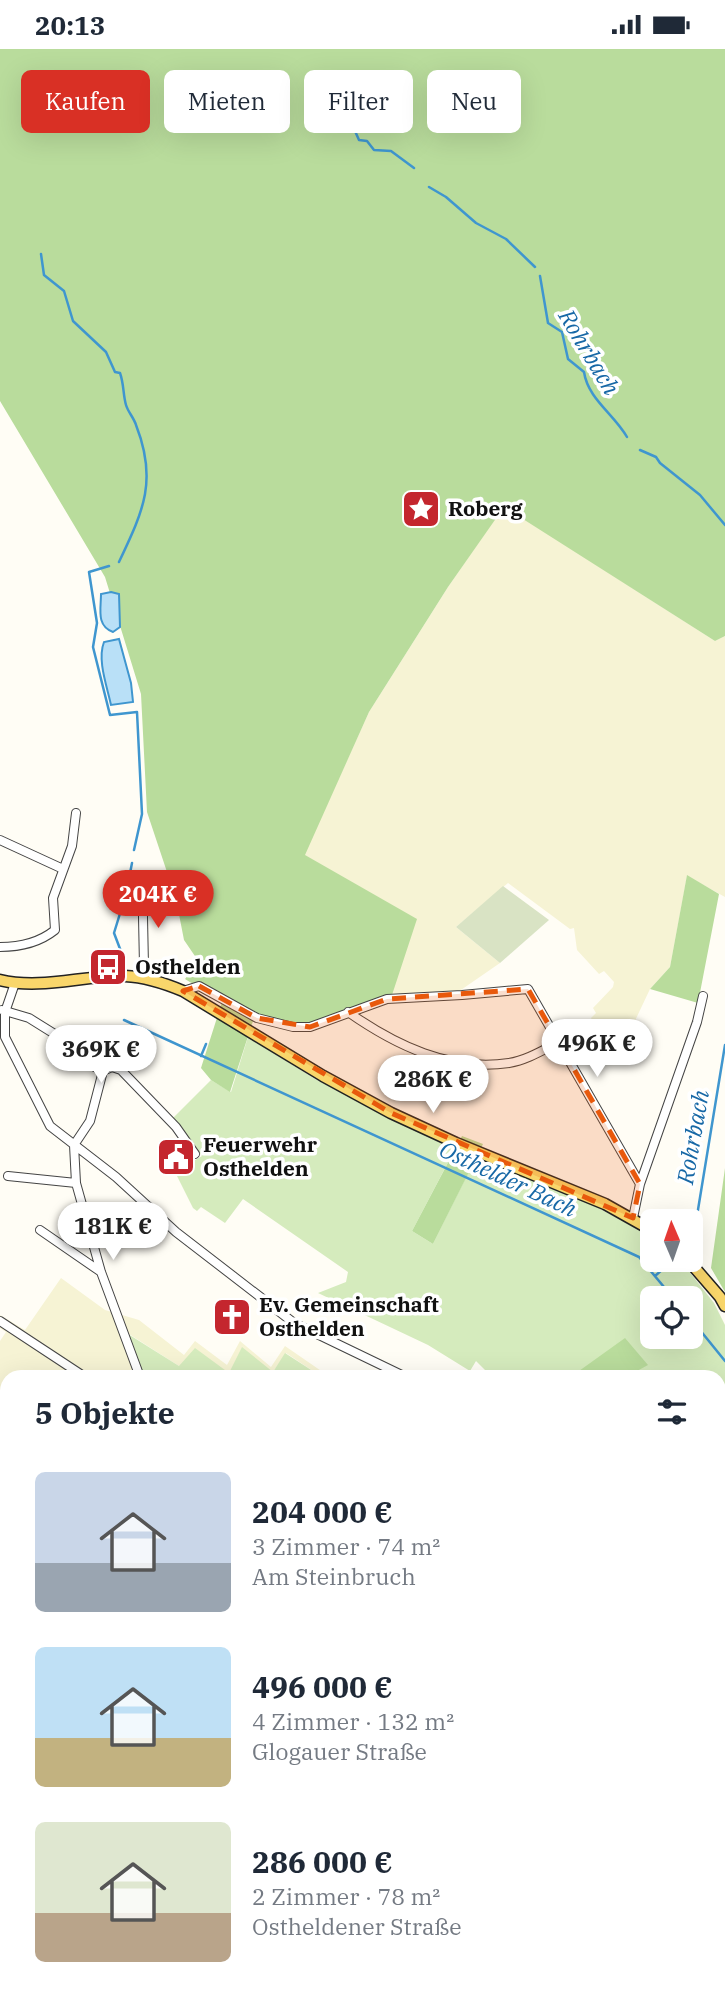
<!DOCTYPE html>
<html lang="de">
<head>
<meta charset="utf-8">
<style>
	:root { --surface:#fff; --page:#f2f2f3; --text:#1f2937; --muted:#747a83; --accent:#d93025 }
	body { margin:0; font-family:"IBM Plex Serif",serif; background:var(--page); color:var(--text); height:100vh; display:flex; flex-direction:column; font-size:26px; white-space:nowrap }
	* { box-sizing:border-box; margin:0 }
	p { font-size:23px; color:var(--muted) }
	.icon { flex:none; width:38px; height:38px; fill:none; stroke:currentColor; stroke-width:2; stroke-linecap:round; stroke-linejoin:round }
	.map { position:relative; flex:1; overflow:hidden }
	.side { position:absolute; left:0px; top:1321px; width:726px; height:625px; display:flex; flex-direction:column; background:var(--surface); border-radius:21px 21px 0 0; box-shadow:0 7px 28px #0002 }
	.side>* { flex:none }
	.hud { position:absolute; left:21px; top:21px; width:684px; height:63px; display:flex; gap:14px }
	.needle { width:46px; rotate:358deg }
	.buttons { position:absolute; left:640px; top:1160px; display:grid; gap:14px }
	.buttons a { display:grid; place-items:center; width:63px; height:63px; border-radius:10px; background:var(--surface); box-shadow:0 7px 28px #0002; font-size:35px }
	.price { position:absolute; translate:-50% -60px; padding:0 16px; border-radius:24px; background:#fff; color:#222; font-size:23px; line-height:46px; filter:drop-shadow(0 2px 4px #0008) }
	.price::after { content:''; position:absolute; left:50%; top:42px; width:21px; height:16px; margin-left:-10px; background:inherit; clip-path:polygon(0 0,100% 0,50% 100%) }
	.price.active { background:var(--accent); color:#fff }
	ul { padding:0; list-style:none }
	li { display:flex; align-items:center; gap:21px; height:175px; padding:0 35px }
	li span { display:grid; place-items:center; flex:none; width:196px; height:140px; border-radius:10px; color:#555 }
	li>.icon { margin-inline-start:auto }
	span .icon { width:84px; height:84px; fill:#fffc; stroke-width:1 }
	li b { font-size:30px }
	h2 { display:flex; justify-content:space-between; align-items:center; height:84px; padding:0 35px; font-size:30px }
	.chip { padding:0 24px; border-radius:10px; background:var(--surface); box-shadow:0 7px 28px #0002; font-size:24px; line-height:63px }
	.chip.active { background:var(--accent); color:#fff }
	.status { display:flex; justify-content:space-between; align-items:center; height:49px; padding:0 35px; background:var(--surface); direction:ltr }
	.status svg { height:19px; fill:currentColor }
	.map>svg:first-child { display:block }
	.farmland { fill:#f6f3d4 }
	.green { fill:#d5ebbd; fill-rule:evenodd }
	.forest { fill:#b9dc9c }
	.cemetery { fill:#d9e3c4 }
	.water { fill:#b9e0f7; stroke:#3f96cf; stroke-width:2 }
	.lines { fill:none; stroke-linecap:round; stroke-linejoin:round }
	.stream { stroke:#3f96cf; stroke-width:2.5 }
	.minor-casing { stroke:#444; stroke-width:10 }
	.major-casing { stroke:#222; stroke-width:13 }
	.minor { stroke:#fff; stroke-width:8 }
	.major { stroke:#f9d66b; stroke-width:10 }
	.marked { fill:#e8590c; fill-opacity:0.2; stroke:#e8590c; stroke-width:5; stroke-dasharray:14 9; stroke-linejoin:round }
	.labels { text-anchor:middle; stroke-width:7; stroke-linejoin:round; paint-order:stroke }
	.poi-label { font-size:21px; font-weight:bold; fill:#111; stroke:#fff; text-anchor:start }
	.water-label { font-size:23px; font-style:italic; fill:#1768a6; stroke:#fff }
</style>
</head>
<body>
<div class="status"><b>20:13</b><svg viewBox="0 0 49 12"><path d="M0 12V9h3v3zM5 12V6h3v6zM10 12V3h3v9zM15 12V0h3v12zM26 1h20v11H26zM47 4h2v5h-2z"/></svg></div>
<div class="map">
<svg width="725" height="1945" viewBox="0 0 725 1945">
	<rect width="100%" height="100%" fill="#fffdf5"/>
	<path class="farmland" d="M504,457l211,135 10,-5v261l-38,-21 -17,91 -20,22 -35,74 -24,-45 5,-5 -3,-5 20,-21 1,-5 -10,-11 -5,3 -22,-24 -3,-22 -4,1 -62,-46 -52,44 44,36 -42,29 -67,6 -87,-143 65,-143 79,-125z
		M61,1229l44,32 34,10 45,35 11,-14 32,24 13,-24 31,26 14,-21 45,31h-8l-36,-24 -13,19 -44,1 -50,-7 -50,-32 14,43h-136v248l-7,22v-306l6,-9 -6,-4v-13l25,15z
		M725,1683v177l-6,-2v-174z
		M252,1939h275l2,6h-276z"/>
	<path class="green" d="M248,988l67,42 140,70 -43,82 21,13 43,-87 115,47 62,33v23h27l34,43 11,22v396l-6,2v-346h-227l-16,-16 -6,10 -42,-26 -110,-52 28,-11 2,-10 -105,-73 -18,24 -24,-16 -4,4 -4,-3 -18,-36 27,-16 -29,-38 38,-38 20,12zM653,1250h38v38h-38z
		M128,1285l51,32 16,-18 34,25 13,-26 31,25 12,-19 37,24h-179z
		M527,1939h79l-26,6h-51z"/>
	<path class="forest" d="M0,0h725v587l-10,5 -211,-134 -56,80 -79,125 -64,143 112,64 -26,79 -82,32 -56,-9 -23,71 -19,-12 -10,-12 21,-66 -37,-23 14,-17 -15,-22 -8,-41 -29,-87 -6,-118 -36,-117 -105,-176z
		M687,826l32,19 -21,109 -48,-14 20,-22z
		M462,1087l21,8 -50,100 -21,-13z
		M725,1119v124l-14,-24z
		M625,1289l23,27 -22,12 -54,-1z
		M7,1576v363h245l1,6h-253v-347z
		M623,1939h73l-13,6h-85z"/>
	<path class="cemetery" d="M503,837l46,34 -49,43 -44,-36z"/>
	<path class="water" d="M111,543l8,2 1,33 -7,5c-17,-6 -12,-23 -12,-38z
		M119,590l12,44 2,19 -22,3c-4,-19 -14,-45 -7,-63z"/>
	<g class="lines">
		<path class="stream" d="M343,55l16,36 8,1 7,9 17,1 23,17
			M429,138l17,10 30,26 30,16 29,28
			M41,205l3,21 20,16 9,30 33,31 9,20 5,1c4,11 3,22 6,32 2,7 8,13 10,20 22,56 7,86 -17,137
			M540,227l8,47 14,9 6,27 16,13c4,27 30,42 43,65
			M640,401l16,7 4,6 40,32 25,30
			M109,517l-20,6 8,51 -4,24 17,68 27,-3 5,102 -8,36
			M125,913l-11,-29 12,-39 6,-31
			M124,971l515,237 35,42
			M201,1007l5,-12
			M691,1185l4,-6 30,-183
			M655,1227l16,-14
			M691,1270l34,42"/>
		<defs>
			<path id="minor" d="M0,791l63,29
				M0,898c19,0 40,-5 55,-17l-2,-32 19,-52 4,-33
				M140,929l4,-12 -1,-49 3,-41
				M15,934l-10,29v25l45,89 66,51 60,55 118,91 112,54
				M183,942l16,-5 58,32 36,9h17l77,-28 75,-4 66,-6 112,195
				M2,961l27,8 40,25 12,17 22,11 9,-4 9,3 55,57 19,27
				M348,963c47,33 102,60 161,51 18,-3 34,-13 50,-21
				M103,1022l-13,50 -16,24 2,38 25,89 39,105
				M8,1127l68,7
				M633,1169l7,-34 57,-162 6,-26
				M40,1181l61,42
				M0,1272l85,56
				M719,1855l6,3"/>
			<path id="major" d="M0,931c42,10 83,-5 125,-4 21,1 39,7 58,15l140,85 68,37 65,30 149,61 48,27
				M688,1211l32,37 5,9"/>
		</defs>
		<use href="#minor" class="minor-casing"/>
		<use href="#major" class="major-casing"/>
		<use href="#minor" class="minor"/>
		<use href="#major" class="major"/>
	</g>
	<path class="marked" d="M199,937l58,32 53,9 77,-28 141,-10 112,195 -7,34 -242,-105 -208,-122z"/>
	<defs>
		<symbol id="sight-square" viewBox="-11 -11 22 22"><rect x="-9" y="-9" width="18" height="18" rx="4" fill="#c4262e" stroke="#fff"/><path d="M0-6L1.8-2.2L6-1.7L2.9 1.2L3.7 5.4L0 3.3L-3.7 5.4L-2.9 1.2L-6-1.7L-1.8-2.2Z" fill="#fff"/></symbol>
		<symbol id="bus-square" viewBox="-11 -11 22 22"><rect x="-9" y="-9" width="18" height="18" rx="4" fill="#c4262e" stroke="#fff"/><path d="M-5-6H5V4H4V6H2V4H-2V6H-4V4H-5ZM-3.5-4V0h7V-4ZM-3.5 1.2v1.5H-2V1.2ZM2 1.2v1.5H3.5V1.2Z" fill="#fff"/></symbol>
		<symbol id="civic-square" viewBox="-11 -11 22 22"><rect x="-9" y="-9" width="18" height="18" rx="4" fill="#c4262e" stroke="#fff"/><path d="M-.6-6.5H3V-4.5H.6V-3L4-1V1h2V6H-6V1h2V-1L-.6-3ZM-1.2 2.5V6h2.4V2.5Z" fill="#fff"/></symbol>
		<symbol id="church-square" viewBox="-11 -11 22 22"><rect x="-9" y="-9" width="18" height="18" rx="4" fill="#c4262e" stroke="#fff"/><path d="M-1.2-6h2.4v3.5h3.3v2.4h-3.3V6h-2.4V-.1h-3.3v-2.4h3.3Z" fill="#fff"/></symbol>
	</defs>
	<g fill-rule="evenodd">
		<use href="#sight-square" x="399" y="438" width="44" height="44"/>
		<use href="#bus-square" x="86" y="896" width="44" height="44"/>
		<use href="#civic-square" x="154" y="1086" width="44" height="44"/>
		<use href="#church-square" x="210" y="1246" width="44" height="44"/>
	</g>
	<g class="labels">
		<g class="poi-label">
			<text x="448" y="467">Roberg</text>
			<text x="135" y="925">Osthelden</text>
			<text x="203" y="1103">Feuerwehr<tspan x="203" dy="24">Osthelden</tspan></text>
			<text x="259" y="1263">Ev. Gemeinschaft<tspan x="259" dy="24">Osthelden</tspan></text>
		</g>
		<g class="water-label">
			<text transform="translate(589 303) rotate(59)" y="8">Rohrbach</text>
			<text transform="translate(693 1088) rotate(-80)" y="8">Rohrbach</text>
			<text transform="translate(508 1130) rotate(25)" y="8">Osthelder Bach</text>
		</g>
	</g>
</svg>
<div class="buttons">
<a><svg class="needle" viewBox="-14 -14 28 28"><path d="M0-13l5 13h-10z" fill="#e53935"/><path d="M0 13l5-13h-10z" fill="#747a83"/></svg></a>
<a><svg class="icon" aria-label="locate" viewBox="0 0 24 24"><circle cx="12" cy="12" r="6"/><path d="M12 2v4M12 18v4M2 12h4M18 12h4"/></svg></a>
</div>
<b class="price active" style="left:158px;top:881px">204K €</b>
<b class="price" style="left:597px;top:1030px">496K €</b>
<b class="price" style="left:101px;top:1036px">369K €</b>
<b class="price" style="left:433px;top:1066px">286K €</b>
<b class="price" style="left:113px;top:1213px">181K €</b>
<div class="hud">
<a class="chip active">Kaufen</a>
<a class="chip">Mieten</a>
<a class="chip">Filter</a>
<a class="chip">Neu</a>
</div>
<section class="side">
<h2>5 Objekte<svg class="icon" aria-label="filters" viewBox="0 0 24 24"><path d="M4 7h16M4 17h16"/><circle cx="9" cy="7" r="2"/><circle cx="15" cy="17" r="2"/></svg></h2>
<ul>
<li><span style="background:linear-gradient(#c9d6e8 65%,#9aa5b1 0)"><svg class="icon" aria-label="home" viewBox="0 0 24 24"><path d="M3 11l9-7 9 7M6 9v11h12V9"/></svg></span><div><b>204 000 €</b><p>3 Zimmer · 74 m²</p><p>Am Steinbruch</p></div></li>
<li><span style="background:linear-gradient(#bfe0f5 65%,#c2b280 0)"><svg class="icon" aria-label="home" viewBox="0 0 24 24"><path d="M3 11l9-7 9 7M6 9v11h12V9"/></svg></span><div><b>496 000 €</b><p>4 Zimmer · 132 m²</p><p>Glogauer Straße</p></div></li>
<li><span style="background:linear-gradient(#dfe7d0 65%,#b9a48a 0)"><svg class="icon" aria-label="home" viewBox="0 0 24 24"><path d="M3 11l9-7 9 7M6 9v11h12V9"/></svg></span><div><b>286 000 €</b><p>2 Zimmer · 78 m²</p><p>Ostheldener Straße</p></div></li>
</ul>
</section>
</div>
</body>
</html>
